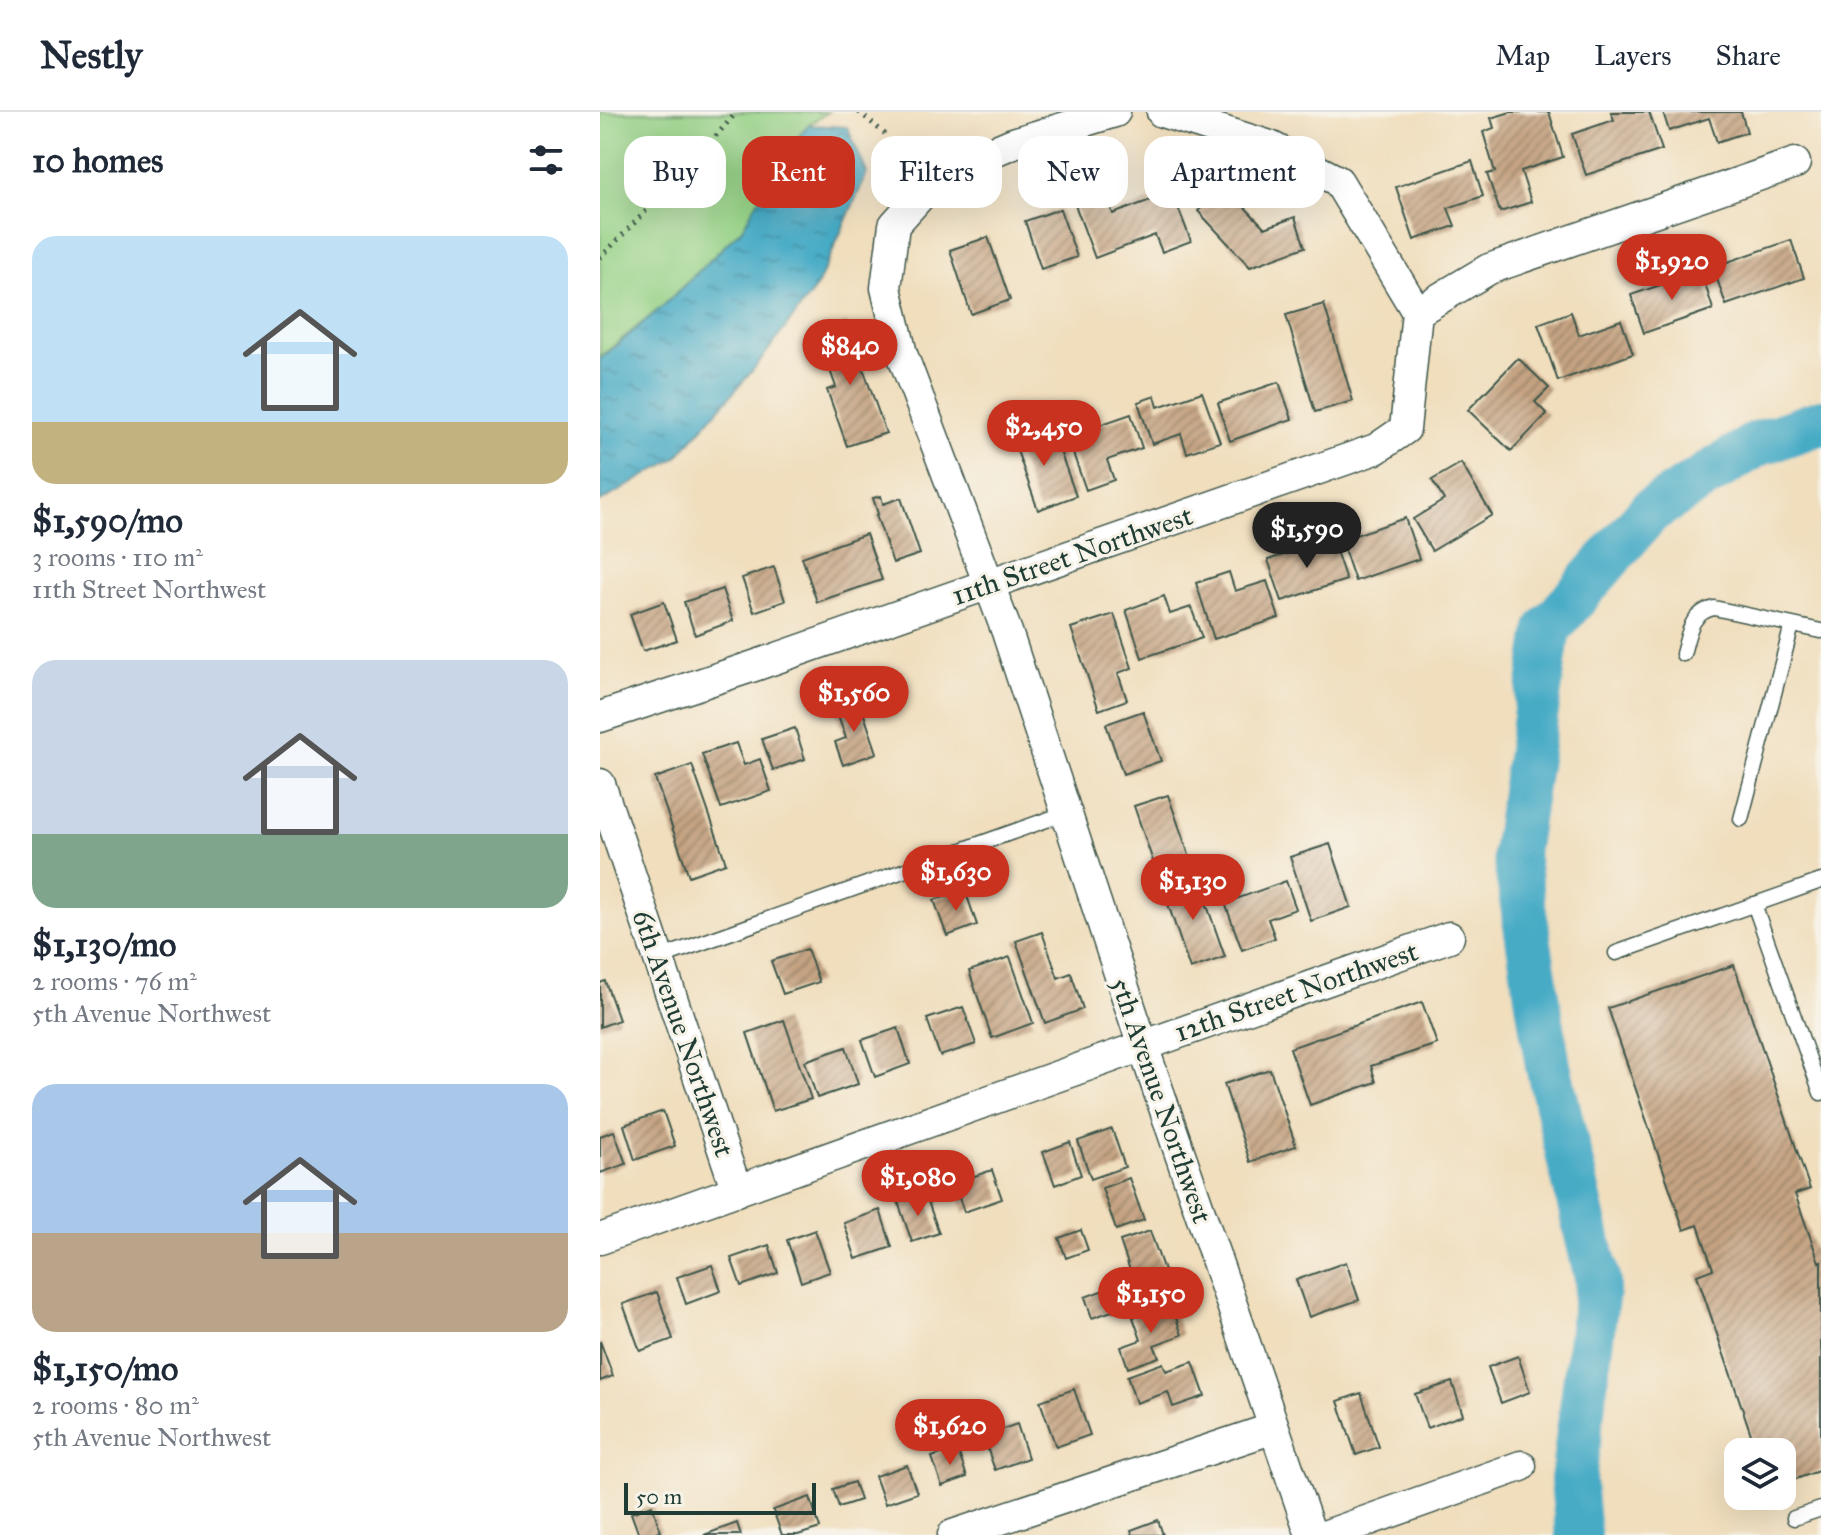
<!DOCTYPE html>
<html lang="en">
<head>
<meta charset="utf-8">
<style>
	:root { --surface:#fff; --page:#f2f2f3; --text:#1f2937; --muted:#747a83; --line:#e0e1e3; --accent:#c8321e }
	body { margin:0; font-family:"IM FELL Great Primer",serif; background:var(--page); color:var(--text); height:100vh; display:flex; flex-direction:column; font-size:30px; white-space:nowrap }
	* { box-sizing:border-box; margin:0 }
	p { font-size:26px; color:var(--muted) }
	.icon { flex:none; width:44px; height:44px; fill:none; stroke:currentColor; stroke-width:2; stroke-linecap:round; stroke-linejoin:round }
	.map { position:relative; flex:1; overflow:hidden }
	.drawer { display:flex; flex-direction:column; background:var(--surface); width:600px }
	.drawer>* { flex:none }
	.guide { position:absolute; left:24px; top:24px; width:760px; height:72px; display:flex; gap:16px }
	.buttons { position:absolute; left:1124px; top:1326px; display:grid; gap:16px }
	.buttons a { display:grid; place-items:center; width:72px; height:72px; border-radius:16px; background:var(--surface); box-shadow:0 8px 32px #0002; font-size:40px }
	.scale { position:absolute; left:24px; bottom:20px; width:192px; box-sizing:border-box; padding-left:8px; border:4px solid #1f3d34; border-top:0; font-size:22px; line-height:28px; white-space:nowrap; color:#1f3d34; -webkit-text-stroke:6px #f7f3e8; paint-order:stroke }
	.price { position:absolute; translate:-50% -68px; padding:0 18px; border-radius:28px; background:var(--accent); color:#fff; font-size:26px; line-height:52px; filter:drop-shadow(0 2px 4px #0008) }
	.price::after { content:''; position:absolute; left:50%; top:48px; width:24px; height:18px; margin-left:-12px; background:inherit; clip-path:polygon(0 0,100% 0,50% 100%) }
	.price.selected { background:#222; color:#fff }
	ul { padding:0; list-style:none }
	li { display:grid; align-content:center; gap:16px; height:424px; padding:0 32px }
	li span { display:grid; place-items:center; height:248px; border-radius:24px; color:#555 }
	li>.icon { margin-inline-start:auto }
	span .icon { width:144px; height:144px; fill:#fffc; stroke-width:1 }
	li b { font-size:34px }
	h2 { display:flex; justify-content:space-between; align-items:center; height:96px; padding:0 32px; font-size:34px }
	.chip { padding:0 28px; border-radius:24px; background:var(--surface); box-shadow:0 8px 32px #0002; font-size:28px; line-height:72px }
	.chip.selected { background:var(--accent); color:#fff }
	header { display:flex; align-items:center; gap:48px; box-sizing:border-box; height:112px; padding:0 40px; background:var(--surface); border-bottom:2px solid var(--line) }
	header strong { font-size:38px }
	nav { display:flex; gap:44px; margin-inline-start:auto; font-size:28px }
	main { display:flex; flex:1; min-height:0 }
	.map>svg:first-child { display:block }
	.park { fill:#96d287; stroke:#5a885e; stroke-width:2 }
	.water { fill:url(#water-ripples); stroke:#33747d; stroke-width:2 }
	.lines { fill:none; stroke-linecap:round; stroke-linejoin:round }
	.river { stroke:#47abc6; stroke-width:46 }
	.building { fill:url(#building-hatch) }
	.service-casing { stroke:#3e5549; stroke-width:17 }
	.minor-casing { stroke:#3e5549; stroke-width:33 }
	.path { stroke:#3e5549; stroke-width:5; stroke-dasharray:2 6; stroke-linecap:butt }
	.service { stroke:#fff; stroke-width:14 }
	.minor { stroke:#fff; stroke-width:30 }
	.labels { text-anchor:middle; stroke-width:6; stroke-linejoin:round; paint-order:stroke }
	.street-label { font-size:28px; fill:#1f3d34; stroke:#f7f3e8 }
</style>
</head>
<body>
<header>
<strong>Nestly</strong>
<nav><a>Map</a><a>Layers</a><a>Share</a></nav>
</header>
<main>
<section class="drawer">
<h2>10 homes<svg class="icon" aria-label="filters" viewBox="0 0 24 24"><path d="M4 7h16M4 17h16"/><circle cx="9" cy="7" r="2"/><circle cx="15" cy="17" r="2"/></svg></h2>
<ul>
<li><span style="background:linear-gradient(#bfe0f5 75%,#c2b280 0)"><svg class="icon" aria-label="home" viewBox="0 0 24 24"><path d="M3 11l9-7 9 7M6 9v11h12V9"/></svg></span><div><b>$1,590/mo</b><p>3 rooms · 110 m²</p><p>11th Street Northwest</p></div></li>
<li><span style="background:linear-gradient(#c9d6e8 70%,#7fa58c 0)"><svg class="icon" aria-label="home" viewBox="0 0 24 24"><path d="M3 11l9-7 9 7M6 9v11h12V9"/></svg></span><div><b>$1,130/mo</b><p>2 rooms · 76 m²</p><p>5th Avenue Northwest</p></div></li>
<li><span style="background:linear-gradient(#a9c7e8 60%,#b9a48a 0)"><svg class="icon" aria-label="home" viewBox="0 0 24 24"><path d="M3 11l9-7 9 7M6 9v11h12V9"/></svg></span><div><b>$1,150/mo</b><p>2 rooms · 80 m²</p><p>5th Avenue Northwest</p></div></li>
</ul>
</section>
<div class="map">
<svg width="1221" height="1423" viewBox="0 0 1221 1423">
	<defs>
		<pattern id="water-ripples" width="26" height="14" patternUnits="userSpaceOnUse" patternTransform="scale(2)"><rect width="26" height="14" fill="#47abc6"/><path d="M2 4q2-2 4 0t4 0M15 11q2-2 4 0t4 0" fill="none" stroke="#3b8ca2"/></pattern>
		<pattern id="building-hatch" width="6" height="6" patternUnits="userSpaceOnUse" patternTransform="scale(2)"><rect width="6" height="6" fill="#c5a382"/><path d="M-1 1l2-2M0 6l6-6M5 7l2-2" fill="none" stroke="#9f866b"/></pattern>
	</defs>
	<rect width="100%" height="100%" fill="#f7f3e8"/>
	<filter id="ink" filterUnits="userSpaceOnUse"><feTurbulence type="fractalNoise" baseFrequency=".0125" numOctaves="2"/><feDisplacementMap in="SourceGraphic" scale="16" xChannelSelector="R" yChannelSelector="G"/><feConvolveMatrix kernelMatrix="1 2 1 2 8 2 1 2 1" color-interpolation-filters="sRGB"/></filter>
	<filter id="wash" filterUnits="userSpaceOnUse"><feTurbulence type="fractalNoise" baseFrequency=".006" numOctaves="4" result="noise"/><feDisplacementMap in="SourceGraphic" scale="32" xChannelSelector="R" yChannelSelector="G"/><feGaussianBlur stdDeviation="1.8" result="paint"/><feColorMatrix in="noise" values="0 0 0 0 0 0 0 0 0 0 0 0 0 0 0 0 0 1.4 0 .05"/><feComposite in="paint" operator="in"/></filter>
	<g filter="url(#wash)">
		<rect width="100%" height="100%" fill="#f0debd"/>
		<path class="park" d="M0,0h228l-20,13 -66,104 -79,77 -63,51z"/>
		<path class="water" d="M208,13l39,2 20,46 -50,113 -64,84 -77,88 -76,44v-143l63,-53 79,-77 41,-73z"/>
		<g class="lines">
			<path class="river" d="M978,1423l-5,-55 25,-198 -50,-216 -33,-212 33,-225 102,-118 107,-67 64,-22"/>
		</g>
		<g id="blocks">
			<path class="building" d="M911,0h38l14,45 -42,14 10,31 -31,10 -13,-38 8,-2 -12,-40 11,-4 -3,-10z
				M1011,0h38l13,38 -76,25 -14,-41 42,-14z
				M1063,0h78l6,20 -30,10 -8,-24 -40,13z
				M872,49l11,35 -35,12 7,18 -41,14 -18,-53z
				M501,70l12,32 59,-22 19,49 -29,11 -7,-17 -60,23 -24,-64z
				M629,79l36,37 30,-11 10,30 -55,20 -52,-56 14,-14z
				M460,97l17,48 -36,12 -16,-48z
				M388,125l22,63 -39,14 -21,-64z
				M1191,128l13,38 -78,27 -13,-38z
				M1101,159l12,38 -69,24 -13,-38z
				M724,192l29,97 -38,11 -29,-97z
				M971,200l8,23 42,-15 12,34 -75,27 -20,-57z
				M247,211l39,110 -39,13 -20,-56 9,-3 -19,-54z
				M918,246l31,30 -14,14 12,12 -36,37 -43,-41z
				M679,270l13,37 -62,22 -12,-38z
				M602,280l18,50 -33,11 -6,-19 -29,10 -14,-42 17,-6 3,11z
				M531,302l11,34 -35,12 7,20 -28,10 -19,-54z
				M451,314l25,70 -38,14 -25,-71z
				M861,351l31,52 -60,36 -19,-32 31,-19 -12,-20z
				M281,384l2,8 18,-6 19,56 -27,9 -17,-48 2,-1 -5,-16z
				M805,406l14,41 -64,22 -14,-41z
				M266,422l16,46 -65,22 -15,-45z
				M732,427l14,41 -64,21 -14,-41z
				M174,455l11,34 -31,11 -12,-34z
				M629,460l6,19 32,-10 12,37 -65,21 -18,-56z
				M122,477l11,32 -38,14 -11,-33z
				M564,484l6,18 21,-7 11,31 -60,20 -16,-48z
				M64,490l13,38 -34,11 -13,-37z
				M514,502l18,54 -14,5 9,27 -28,10 -28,-82z
				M259,588l18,53 -34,12 -8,-23 11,-4 -11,-30z
				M543,599l18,50 -38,13 -17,-50z
				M195,616l10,31 -32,11 -11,-31z
				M136,631l8,22 16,-6 11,32 -50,17 -19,-54z
				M92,653l34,98 -37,13 -34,-98z
				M568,683l23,66 -34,12 -23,-67z
				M730,732l21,63 -40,14 -21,-64z
				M596,762l29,83 -35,12 -28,-83z
				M686,769l10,28 -28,10 7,19 -33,12 -17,-47z
				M365,778l12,35 -30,11 -13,-36z
				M442,820l16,46 13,-5 12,36 -38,14 -29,-82z
				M207,837l12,33 -36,12 -12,-33z
				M410,845l23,66 -41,15 -23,-67z
				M1134,853l76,224 -15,5 24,68 2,-1v209l-39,14v-32h-25l-60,-177 16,-6 -15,-44 -14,5 -76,-222z
				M5,869l14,39 -19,7v-44z
				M822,890l15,42 -66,22 5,16 -66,23 -20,-57z
				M363,895l13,37 -36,12 -13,-37z
				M184,908l27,79 -38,12 -26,-78z
				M298,916l12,36 -35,13 -13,-37z
				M246,935l12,37 -41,14 -12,-37z
				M670,957l26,77 -46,16 -26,-78z
				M63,999l12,35 -40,14 -11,-35z
				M512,1017l13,38 -34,12 -13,-38z
				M14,1019l12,33 -26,9v-37z
				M470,1030l11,33 -26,10 -12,-33z
				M392,1058l10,29 -38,13 -10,-29z
				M529,1066l15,42 -28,10 -14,-42z
				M325,1081l14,40 -27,9 -14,-40z
				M280,1098l12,37 -36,12 -12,-36z
				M215,1118l15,42 -29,10 -14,-42z
				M481,1118l7,20 -22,8 -7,-20z
				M550,1119l18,51 -50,17 3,9 -29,10 -7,-21 48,-18 -13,-38z
				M169,1133l9,28 -37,13 -10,-28z
				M746,1150l13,38 -50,17 -13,-37z
				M112,1153l9,26 -35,13 -9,-27z
				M57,1180l16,47 -33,12 -17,-47z
				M571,1192l11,31 -28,10 5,12 -31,11 -7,-21 20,-7 -8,-23z
				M0,1229l13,35 -13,5z
				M918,1244l12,36 -29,11 -13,-36z
				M593,1250l12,34 -32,11 -5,-15 -32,11 -9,-27 36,-13 3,8z
				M852,1270l11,33 -36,13 -12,-34z
				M474,1277l16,46 -34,12 -16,-46z
				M761,1281l18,54 -23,8 -18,-54z
				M417,1312l11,34 -33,12 -12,-34z
				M357,1336l10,29 -25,9 -10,-29z
				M307,1353l10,28 -32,11 -10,-28z
				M254,1370l6,18 -21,7 -6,-18z
				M210,1385l10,31 -22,7h-16l-9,-25z
				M52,1393l9,27 -22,3 -8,-22z
				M558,1408l5,15h-30l-2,-5z
				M137,1411l4,12h-37z"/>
		</g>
	</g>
	<g filter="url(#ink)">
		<use href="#blocks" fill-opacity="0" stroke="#3e5549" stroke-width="2"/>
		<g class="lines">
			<defs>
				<path id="service" d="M1083,542c6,-21 7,-41 31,-46l107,23
					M1141,707l51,-194
					M1154,792l67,189
					M1016,841l205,-72
					M59,846l407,-145
					M1194,1406l27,-9"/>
				<path id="minor" d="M515,0l-102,31 -73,31 -46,51 -8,63 16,66 105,278 136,414 168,489
					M562,0l108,34 68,35 79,131
					M0,605l154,-51 622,-217 29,-20 12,-117 72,-43 306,-106
					M0,672l137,407
					M0,1127c284,-99 565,-203 849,-302
					M353,1423l321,-107
					M727,1423l194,-69"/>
			</defs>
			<use href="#service" class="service-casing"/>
			<use href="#minor" class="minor-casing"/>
			<path class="path" d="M259,0l25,21 18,43
				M0,146l81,-83 56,-63"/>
			<use href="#service" class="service"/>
			<use href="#minor" class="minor"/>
		</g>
	</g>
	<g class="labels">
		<g class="street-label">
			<text transform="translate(472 443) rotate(-19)" y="10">11th Street Northwest</text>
			<text transform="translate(696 879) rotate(-19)" y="10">12th Street Northwest</text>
			<text transform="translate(84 921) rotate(71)" y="10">6th Avenue Northwest</text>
			<text transform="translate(562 988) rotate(71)" y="10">5th Avenue Northwest</text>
		</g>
	</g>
</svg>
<div class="buttons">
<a><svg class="icon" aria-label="layers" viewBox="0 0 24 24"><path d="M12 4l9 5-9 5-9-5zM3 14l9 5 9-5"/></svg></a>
</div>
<div class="scale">50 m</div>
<b class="price" style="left:1072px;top:190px">$1,920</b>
<b class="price" style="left:250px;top:275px">$840</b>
<b class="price" style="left:444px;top:356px">$2,450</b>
<b class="price selected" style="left:707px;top:458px">$1,590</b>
<b class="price" style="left:254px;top:622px">$1,560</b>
<b class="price" style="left:356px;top:801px">$1,630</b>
<b class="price" style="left:593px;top:810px">$1,130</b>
<b class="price" style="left:318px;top:1106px">$1,080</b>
<b class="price" style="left:551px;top:1223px">$1,150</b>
<b class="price" style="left:350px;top:1355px">$1,620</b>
<div class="guide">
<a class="chip">Buy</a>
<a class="chip selected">Rent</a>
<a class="chip">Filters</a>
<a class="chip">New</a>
<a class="chip">Apartment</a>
</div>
</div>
</main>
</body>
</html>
